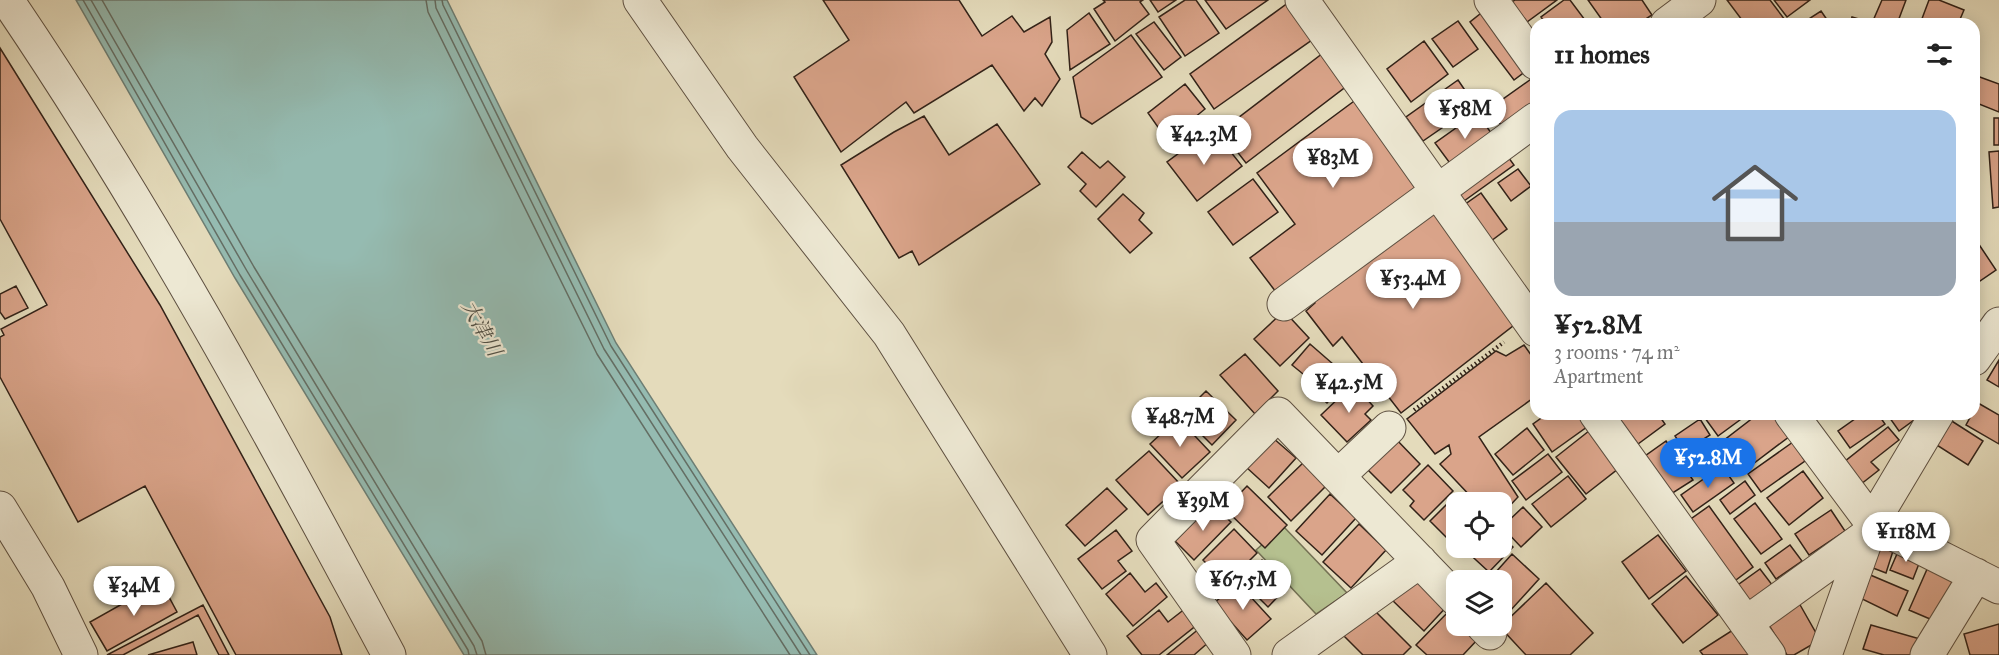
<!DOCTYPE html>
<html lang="en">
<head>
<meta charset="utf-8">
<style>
	:root { --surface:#fff; --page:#f6f6f6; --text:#222; --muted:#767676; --accent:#1a73e8 }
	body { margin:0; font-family:"IM FELL Great Primer","Noto Serif JP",serif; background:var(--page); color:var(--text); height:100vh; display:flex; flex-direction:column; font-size:22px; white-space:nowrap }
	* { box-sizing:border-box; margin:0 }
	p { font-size:20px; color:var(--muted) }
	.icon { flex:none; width:33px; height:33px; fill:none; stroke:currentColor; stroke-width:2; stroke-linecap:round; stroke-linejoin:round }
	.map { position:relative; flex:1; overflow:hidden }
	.side { position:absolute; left:1530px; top:18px; width:450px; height:402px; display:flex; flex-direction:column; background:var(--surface); border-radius:18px; box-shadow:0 3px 15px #0003 }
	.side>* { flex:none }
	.buttons { position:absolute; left:1446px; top:492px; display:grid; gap:12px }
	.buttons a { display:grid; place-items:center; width:66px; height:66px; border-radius:12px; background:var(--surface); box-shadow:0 3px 15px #0003; font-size:30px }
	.price { position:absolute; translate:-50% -51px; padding:0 14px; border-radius:21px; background:#fff; color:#222; font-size:20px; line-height:39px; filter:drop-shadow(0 2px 3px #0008) }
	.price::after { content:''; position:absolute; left:50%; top:36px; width:18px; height:14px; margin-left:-9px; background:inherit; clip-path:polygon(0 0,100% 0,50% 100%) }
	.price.on { background:var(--accent); color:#fff }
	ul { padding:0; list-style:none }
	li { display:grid; align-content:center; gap:12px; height:318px; padding:0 24px }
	li span { display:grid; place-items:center; height:186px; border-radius:18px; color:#555 }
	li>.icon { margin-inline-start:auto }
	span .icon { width:108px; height:108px; fill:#fffc; stroke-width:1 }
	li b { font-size:26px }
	h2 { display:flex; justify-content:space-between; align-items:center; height:72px; padding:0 24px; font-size:26px }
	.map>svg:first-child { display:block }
	.green { fill:#b5c08f; stroke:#747154; stroke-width:1.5 }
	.water { fill:#95bbb1; stroke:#6d7e74; stroke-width:1.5 }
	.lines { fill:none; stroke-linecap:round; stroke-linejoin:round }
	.shore { stroke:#646e64; stroke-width:1.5 }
	.building { fill:#daa48a; stroke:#322218; stroke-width:1.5 }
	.minor-casing { stroke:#5e5041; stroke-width:35 }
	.path { stroke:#322218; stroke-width:4; stroke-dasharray:1.5 3; stroke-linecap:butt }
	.minor { stroke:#ede8d3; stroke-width:33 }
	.labels { text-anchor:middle; stroke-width:4.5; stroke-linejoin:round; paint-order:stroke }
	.water-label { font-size:20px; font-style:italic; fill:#505046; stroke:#ede8d3 }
</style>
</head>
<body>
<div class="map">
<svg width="1999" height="655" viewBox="0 0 1999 655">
	<rect width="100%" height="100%" fill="#e4dbbb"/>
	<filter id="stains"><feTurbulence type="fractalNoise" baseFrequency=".00333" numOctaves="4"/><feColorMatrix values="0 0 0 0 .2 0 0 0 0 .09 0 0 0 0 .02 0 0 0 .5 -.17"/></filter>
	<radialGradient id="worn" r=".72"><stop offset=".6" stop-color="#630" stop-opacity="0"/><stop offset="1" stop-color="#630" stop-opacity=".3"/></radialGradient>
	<path class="green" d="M1283,526l64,67 -31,21 -60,-64z"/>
	<path class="water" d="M76,0h371l169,343 201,312h-353l-229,-377z"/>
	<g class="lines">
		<path class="shore" d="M83,0l157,275 228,375 1,5
			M91,0l156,271 227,375 3,9
			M102,0l152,267 228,374 4,14
			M426,0l2,12 169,342 193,301
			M435,0l1,8 168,341 197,306
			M442,0l1,5 168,341 199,309"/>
	</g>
	<path class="building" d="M823,0h136l23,36 30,-20 12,16 26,-15 2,25 -7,12 15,25 -18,27 -7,-8 -11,13 -32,-46 -78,48 -8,-11 -65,50 -47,-75 55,-37z
		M1103,0h40l-3,2 9,12 -34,27 -21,-32 11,-7z
		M1150,0h26l-18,12z
		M1185,0h11l23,33 -34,23 -26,-39z
		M1205,0h63l-42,29z
		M1292,0l27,35 -105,74 -24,-35z
		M1515,0h42l-30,22 -15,-20z
		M1564,0h6l15,20 -6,4h-33l-5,-7z
		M1588,0h54l10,15 -14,9h-33z
		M1727,0h43l18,24h-43z
		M1774,0h36l-23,17z
		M1882,0h24l-9,24h-47l2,-7 20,6z
		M1929,0h10l25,10 -6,14h-38z
		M1485,10l45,58 -16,12 -44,-58z
		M1821,11l9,13h-29z
		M1089,13l21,31 -40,26 -3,-40z
		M1458,21l20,28 -25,18 -21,-28z
		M1154,22l27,35 -17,13 -28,-36z
		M1131,35l31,42 -70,47 -11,-7 -8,-40z
		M1424,41l24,33 -37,28 -24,-33z
		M0,48l160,257 170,312 12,38h-106l-91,-169 -67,36 -78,-145v-40l4,-2 -3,-6 46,-24 -47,-86z
		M1327,50l25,32 -106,81 -25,-32z
		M1977,76l22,8v28l-25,-10v-19z
		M1534,77l2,3v27l-31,23 -16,-21z
		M1458,80l17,25 -52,36 -17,-24z
		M1185,84l20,25 -38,31 -19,-27z
		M1361,96l64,86 -149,110 -26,-34 45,-34 -38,-51z
		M1477,113l17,24 -42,29 -17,-23z
		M924,116l25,39 48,-31 43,60 -121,81 -7,-14 -13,7 -58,-93 53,-33z
		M1994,118h5v27h-5z
		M1215,132l27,34 -45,35 -30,-39 27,-20 3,4z
		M1503,150l11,15 -50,36 -11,-16z
		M1999,151v56l-6,1 -4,-56z
		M1082,152l18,16 8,-7 17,16 -29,30 -16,-16 6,-7 -18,-17z
		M1518,169l13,17 -20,15 -13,-18z
		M1253,179l25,33 -45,33 -25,-33z
		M1481,193l26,36 -16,12 -27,-36z
		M1123,194l21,19 -5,7 13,13 -22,20 -32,-34z
		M1438,208l80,114 -117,91 -59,-76 -9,9 -27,-35 9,-8 -7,-10z
		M1974,237l22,33 -22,15z
		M16,286l12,22 -23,11 -5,-7v-18z
		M1284,311l25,27 -29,28 -26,-27z
		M1310,344l39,34 -22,25 -23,-20 4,-5 -16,-13z
		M1524,345l12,17v40l-4,-3 -53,38 39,60 -16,17v-12h-26l-36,-38 11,-10 -2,-9 -14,9 -28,-35 89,-68 10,5z
		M1245,354l33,37 -23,23 -35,-39z
		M1999,360v27l-12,-7z
		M1356,387l17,19 -8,8 6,6 -24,22 -26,-27 23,-22 3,2z
		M1206,391l30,29 -24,25 -30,-30z
		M1978,403l21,12v29l-33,-19z
		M1547,414h37l7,10 -39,28 -19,-28z
		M1615,414h43l7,10 -27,20z
		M1702,414h46l-30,22z
		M1758,414h14l18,22 -45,34 -22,-29z
		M1862,414h16l7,10 -35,24 -12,-17z
		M1887,414h23l4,6 -15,11z
		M1178,418l32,34 -28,26 -32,-34z
		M1947,418l36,23 -15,24 -36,-23z
		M1700,419l10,16 -25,16 -10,-15z
		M1594,427l29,38 -37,29 -30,-37z
		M1888,427l11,13 -28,22 8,8 -23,18 -17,-22z
		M1527,428l17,22 -31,25 -18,-21z
		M1394,437l26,27 -29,29 -27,-27z
		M1273,438l23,20 -27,30 -23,-21z
		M1666,441l27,39 -22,14 -26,-38z
		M1714,441l9,15 -23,14 -9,-15z
		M1793,442l12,19 -44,31 -13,-18z
		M1149,451l32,34 -33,30 -32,-35z
		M1548,454l14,18 -36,28 -14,-19z
		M1306,460l23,23 -38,38 -23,-24z
		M1428,465l25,26 -29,29 -14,-14 4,-5 -11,-11z
		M1722,466l12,17 -41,29 -12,-17z
		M1803,471l20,27 -34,27 -22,-27z
		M1568,476l18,23 -35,28 -19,-23z
		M1745,481l10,14 -25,19 -10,-14z
		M1247,486l40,39 -22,23 -40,-39z
		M1107,488l20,21 -42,37 -19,-21z
		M1330,494l26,24 -34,37 -26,-24z
		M1457,494l8,8h-9v45l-26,-26z
		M1755,503l27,36 -21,15 -27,-35z
		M1211,504l20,18 -37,38 -19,-19z
		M1709,506l44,61 -21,16 -44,-62z
		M1523,507l19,20 -21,20 -19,-20z
		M1831,510l14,21 -36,24 -14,-21z
		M1359,524l27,26 -35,38 -28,-26z
		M1234,529l23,24 -31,31 -23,-24z
		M1116,530l16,21 -14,10 8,10 -24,18 -24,-30z
		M1658,535l28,36 -37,28 -27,-37z
		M1502,537l11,10 -24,25 -26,-24h39z
		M1790,545l12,16 -26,18 -11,-16z
		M1880,546l13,5 -7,22 -13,-5z
		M1900,547l22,9 -9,23 -23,-9z
		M1512,554l27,25 -29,32 -8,-8v-7l8,-10 -15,-13z
		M1262,560l27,25 -21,22 -26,-26z
		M1928,567l28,12 -19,43 -28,-12z
		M1760,569l13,17 -26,18 -12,-17z
		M1415,570l35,33 -26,28 -35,-34z
		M1130,573l15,19 11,-9 11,14 -34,29 -27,-32z
		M1868,574l40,17 -11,25 -39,-19z
		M1686,576l32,39 -35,28 -31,-39z
		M161,582l16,30 -70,39 -17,-29z
		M1238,583l33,36 -24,21 -33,-37z
		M1546,583l47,50 -23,22h-44l-26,-28z
		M1799,603l21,37 -26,15h-7l-20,-33z
		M203,605l26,50h-10l-21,-40 -75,40h-16z
		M1186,608l12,16 -39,31h-17l-15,-19 32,-26 9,12z
		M1372,608l39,39 -8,8h-40l-19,-19z
		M1449,611l7,8v7h8l14,13 -15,16h-36l-11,-10z
		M1999,624v31h-29l-6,-21z
		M1871,625l49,14 -5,16h-31l-21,-6z
		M1200,628l10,13 -16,14h-27z
		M1736,628l18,27h-51l-3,-4z
		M193,642l4,13h-49z"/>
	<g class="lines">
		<defs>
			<path id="minor" d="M7,0c142,209 263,432 382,655
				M640,0l102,147 147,187 201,321
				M1302,0l234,330
				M1491,0l45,63
				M1667,24l32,-24
				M1284,304l252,-185
				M1974,359l25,-35
				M1596,414l173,241
				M1791,414l81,109 127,64
				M1338,476l51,-48
				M0,508l48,79 33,68
				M1746,623l122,-88
				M1483,626l7,7
				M1234,655l-81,-115 125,-126 178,185
				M1289,655l131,-94
				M1825,655l47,-132 65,-109
				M1927,655l49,-80"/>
		</defs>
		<use href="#minor" class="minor-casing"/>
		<path class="path" d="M1414,410l90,-68"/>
		<use href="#minor" class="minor"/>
	</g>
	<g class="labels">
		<g class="water-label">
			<text transform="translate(482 328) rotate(61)" y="7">大津川</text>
		</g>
	</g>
	<rect width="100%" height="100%" filter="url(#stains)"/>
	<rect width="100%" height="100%" fill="url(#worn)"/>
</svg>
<div class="buttons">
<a><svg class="icon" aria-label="locate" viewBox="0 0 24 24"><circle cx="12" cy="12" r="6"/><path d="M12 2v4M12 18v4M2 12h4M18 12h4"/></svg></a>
<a><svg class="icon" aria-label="layers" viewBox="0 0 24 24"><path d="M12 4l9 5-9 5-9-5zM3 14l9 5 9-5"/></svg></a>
</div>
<b class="price" style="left:1465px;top:140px">¥58M</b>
<b class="price" style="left:1204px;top:166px">¥42.3M</b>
<b class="price" style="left:1333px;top:189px">¥83M</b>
<b class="price" style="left:1413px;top:310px">¥53.4M</b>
<b class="price" style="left:1349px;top:414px">¥42.5M</b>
<b class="price" style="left:1180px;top:448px">¥48.7M</b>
<b class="price on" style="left:1708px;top:489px">¥52.8M</b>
<b class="price" style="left:1203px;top:532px">¥39M</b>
<b class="price" style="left:1906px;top:563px">¥118M</b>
<b class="price" style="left:1243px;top:611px">¥67.5M</b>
<b class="price" style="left:134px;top:617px">¥34M</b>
<section class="side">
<h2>11 homes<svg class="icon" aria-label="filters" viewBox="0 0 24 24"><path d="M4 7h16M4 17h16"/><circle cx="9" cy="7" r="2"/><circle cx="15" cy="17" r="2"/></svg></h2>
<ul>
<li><span style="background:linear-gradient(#a9c7e8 60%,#9aa5b1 0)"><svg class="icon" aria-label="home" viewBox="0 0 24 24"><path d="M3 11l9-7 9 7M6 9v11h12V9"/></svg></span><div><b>¥52.8M</b><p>3 rooms · 74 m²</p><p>Apartment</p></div></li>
</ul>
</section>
</div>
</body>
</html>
